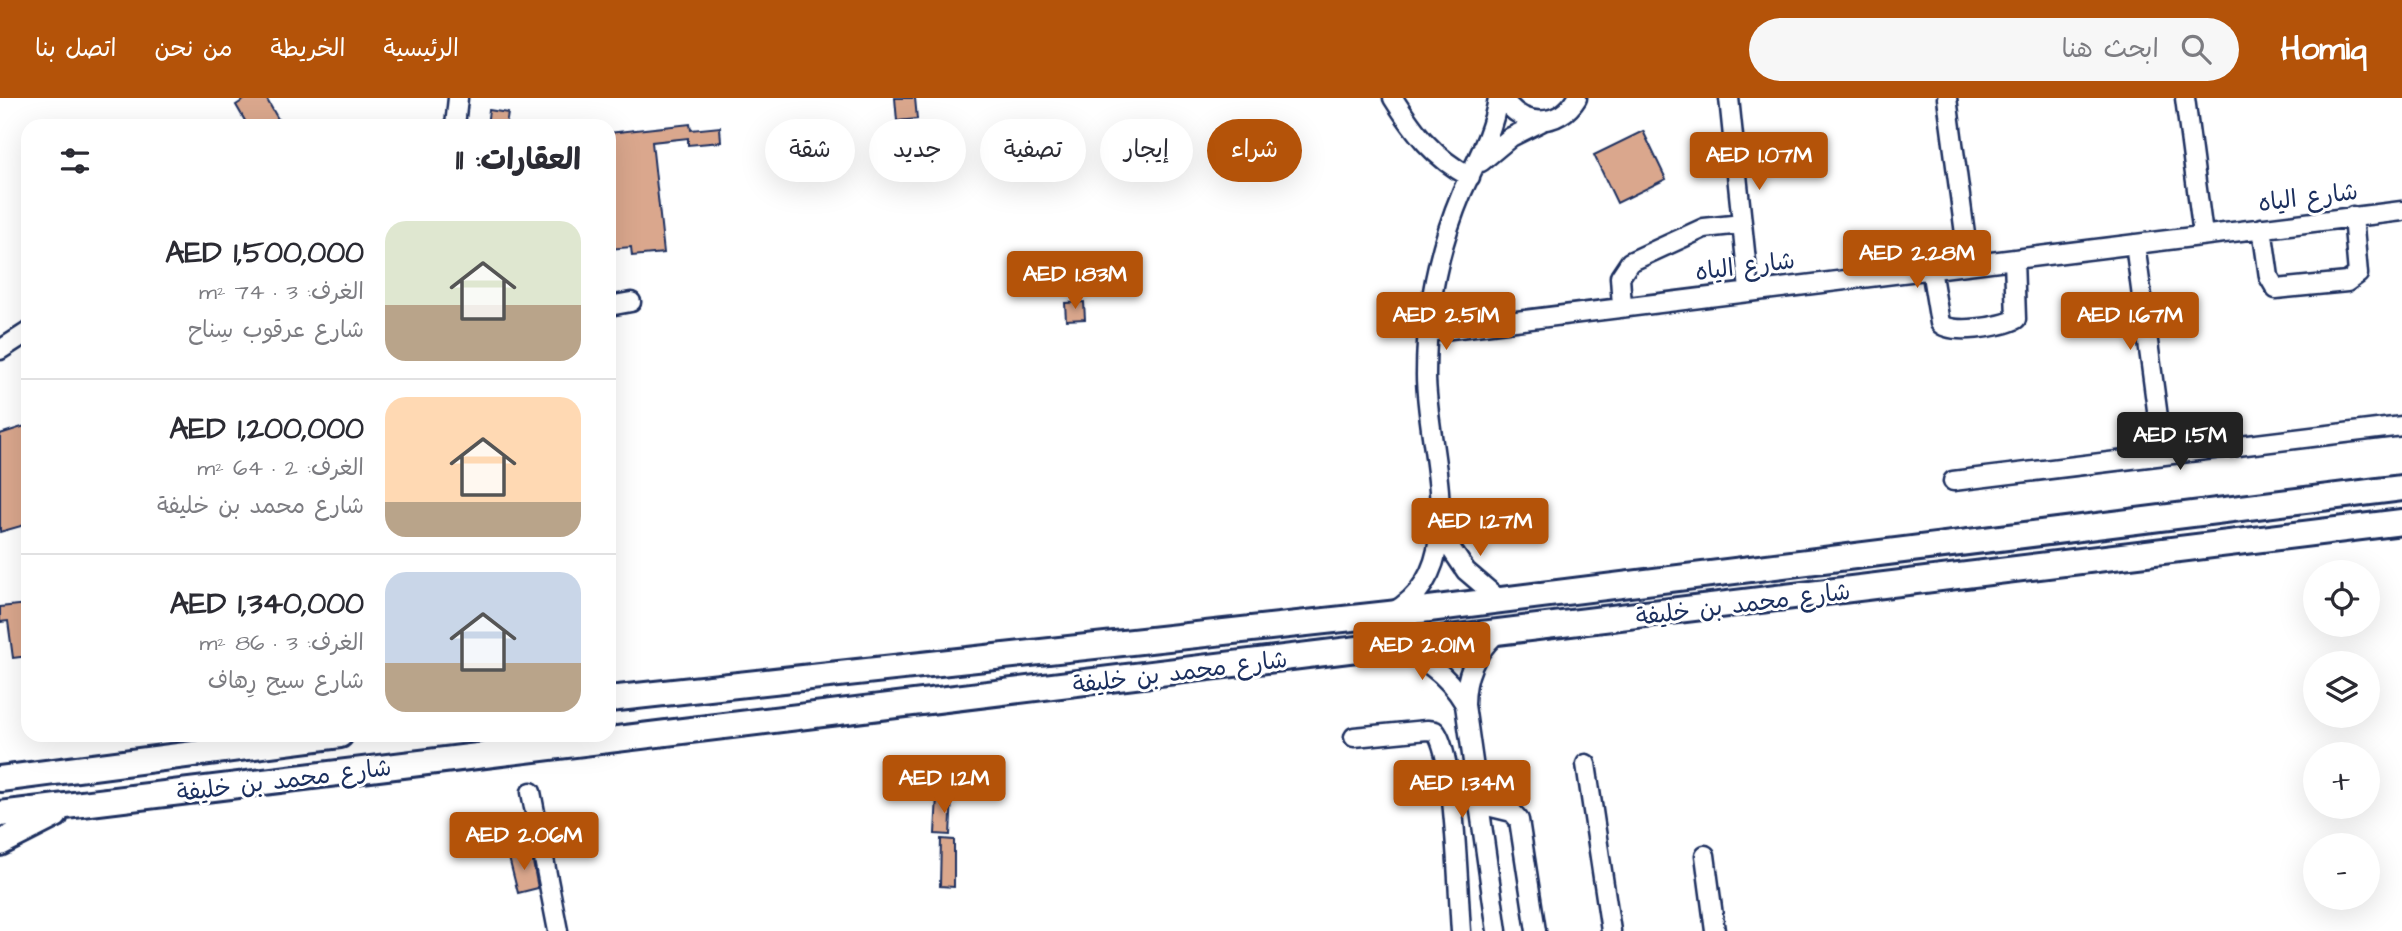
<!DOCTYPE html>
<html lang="ar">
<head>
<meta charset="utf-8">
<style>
	:root { --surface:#fff; --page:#f7f7f7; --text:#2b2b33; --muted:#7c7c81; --line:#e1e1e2; --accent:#b45309 }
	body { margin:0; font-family:"Architects Daughter","Playpen Sans Arabic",sans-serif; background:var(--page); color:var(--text); direction:rtl; height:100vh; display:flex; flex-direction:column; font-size:26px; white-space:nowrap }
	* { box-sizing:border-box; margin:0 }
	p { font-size:23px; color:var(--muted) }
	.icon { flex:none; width:38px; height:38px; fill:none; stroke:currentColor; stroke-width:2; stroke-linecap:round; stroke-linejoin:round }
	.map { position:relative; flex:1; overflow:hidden; direction:ltr }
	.side { position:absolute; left:21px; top:21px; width:595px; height:623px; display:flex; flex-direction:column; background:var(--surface); border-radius:21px; box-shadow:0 7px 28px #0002; direction:rtl }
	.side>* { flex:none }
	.guide { position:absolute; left:637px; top:21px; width:665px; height:63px; direction:rtl; display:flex; gap:14px }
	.buttons { position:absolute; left:2303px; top:462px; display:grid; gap:14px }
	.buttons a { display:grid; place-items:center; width:77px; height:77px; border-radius:50%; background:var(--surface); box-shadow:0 7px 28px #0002; font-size:35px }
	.price { position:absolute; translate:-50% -60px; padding:0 16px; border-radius:7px; background:var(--accent); color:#fff; font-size:23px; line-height:46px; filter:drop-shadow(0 2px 4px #0008) }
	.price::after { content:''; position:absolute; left:50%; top:42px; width:21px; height:16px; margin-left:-10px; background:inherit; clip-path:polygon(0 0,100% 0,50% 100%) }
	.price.active { background:#222; color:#fff }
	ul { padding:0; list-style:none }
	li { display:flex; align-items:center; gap:21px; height:175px; padding:0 35px }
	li+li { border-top:2px solid var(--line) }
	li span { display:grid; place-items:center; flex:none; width:196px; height:140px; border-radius:21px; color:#555 }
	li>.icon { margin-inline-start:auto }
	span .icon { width:84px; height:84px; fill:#fffc; stroke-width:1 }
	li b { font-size:30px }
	h2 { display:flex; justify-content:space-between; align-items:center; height:84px; padding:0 35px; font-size:30px }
	.chip { padding:0 24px; border-radius:32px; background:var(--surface); box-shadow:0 7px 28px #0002; font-size:24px; line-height:63px }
	.chip.active { background:var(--accent); color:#fff }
	header { display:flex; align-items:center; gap:42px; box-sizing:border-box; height:98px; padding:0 35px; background:var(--accent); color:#fff }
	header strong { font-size:33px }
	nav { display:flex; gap:38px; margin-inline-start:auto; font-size:24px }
	.search { width:490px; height:63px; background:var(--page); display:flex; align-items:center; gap:18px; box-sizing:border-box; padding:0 24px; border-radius:38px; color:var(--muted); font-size:26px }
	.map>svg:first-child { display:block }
	.building { fill:#daa78d; stroke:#1b2f5e; stroke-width:2 }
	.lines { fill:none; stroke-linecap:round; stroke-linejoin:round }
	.minor-casing { stroke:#1b2f5e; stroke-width:23 }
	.highway-casing { stroke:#1b2f5e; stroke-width:30 }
	.minor { stroke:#fff; stroke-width:18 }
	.highway { stroke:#fff; stroke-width:24 }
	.labels { text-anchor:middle; stroke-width:6; stroke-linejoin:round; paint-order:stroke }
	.street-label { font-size:24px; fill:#1b2f5e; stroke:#fff }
</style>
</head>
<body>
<header>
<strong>Homiq</strong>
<div class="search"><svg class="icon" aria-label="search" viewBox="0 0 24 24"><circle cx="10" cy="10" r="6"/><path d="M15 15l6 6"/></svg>ابحث هنا</div>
<nav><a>الرئيسية</a><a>الخريطة</a><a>من نحن</a><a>اتصل بنا</a></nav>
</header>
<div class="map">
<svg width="2402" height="833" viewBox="0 0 2402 833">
	<rect width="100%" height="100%" fill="#fff"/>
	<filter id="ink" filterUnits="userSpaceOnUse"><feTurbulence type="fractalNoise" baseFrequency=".0143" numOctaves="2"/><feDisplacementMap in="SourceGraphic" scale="14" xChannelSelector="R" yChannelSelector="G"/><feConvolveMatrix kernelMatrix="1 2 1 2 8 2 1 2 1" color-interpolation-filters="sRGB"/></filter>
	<g filter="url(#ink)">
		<path class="building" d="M247,0h19l16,28h-34l-12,-21z
			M895,0h20l2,21 -20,2z
			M489,12l19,3 -2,13h-19z
			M690,26l1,6 29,-3 1,15 -33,3v-7l-36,4 12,111 -32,3 -1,-9 -22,2v-116z
			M1643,33l23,48 -49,24 -23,-48z
			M1084,204l1,17 -19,1 -1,-17z
			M28,327v99l-28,8v-98z
			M28,506v52l-15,2 -5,-37 -8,1v-15z
			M937,697l15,1 -2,39 -15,-1z
			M941,741l13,1v47l-14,-1z
			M531,754l7,36 -20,5 -9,-35z"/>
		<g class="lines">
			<defs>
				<path id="minor" d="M1393,0c22,35 40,59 77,79
					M1503,0c19,30 56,30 74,0
					M1729,0l20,192
					M1947,0l22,166
					M2185,0l18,137
					M455,28l3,-28
					M1481,64l30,-25 30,-15
					M2262,130l7,49 7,12 71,-7 11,-8 -5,-58
					M2135,146l28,211
					M1931,171l9,54c9,12 63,4 76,-4l-2,-60
					M609,208l22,-4
					M1622,208l-2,-29 10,-15 74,-34 38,-4
					M1427,234l975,-121
					M0,252l28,-18
					M1953,383l449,-55
					M1441,436l25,37 34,29
					M1393,514c81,-45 33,-162 33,-237 0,-64 11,-124 36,-183 14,-31 31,-59 36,-94
					M1495,537c-21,20 -30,41 -30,70l32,226
					M1389,550c34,7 58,26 76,56
					M1354,639l73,-7 8,1c20,22 23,163 26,200
					M1586,666l25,167
					M531,694l27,139
					M1479,706l33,8 7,8 17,111
					M1705,757l10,76"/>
				<path id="highway" d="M609,601l780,-85 1013,-126
					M0,681l340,-44
					M0,716l2402,-292
					M0,745l55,-28"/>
			</defs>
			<use href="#minor" class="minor-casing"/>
			<use href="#highway" class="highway-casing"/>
			<use href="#minor" class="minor"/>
			<use href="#highway" class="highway"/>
		</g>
	</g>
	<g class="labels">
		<g class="street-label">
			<text transform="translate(2308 99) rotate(-7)" y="8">شارع الياه</text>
			<text transform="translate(1745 168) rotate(-7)" y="8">شارع الياه</text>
			<text transform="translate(1743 506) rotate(-7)" y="8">شارع محمد بن خليفة</text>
			<text transform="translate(1180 574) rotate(-7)" y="8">شارع محمد بن خليفة</text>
			<text transform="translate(284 682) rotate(-7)" y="8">شارع محمد بن خليفة</text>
		</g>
	</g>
</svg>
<div class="buttons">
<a><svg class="icon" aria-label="locate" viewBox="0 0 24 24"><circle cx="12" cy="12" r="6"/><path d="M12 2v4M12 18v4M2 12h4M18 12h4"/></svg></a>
<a><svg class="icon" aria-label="layers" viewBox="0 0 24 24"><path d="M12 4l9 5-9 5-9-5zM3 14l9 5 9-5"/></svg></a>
<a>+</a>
<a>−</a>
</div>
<b class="price" style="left:1759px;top:94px">AED 1.07M</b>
<b class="price" style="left:1917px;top:192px">AED 2.28M</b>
<b class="price" style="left:1075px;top:213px">AED 1.83M</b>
<b class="price" style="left:1446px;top:254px">AED 2.51M</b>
<b class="price" style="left:2130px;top:254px">AED 1.67M</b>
<b class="price active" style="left:2180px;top:374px">AED 1.5M</b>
<b class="price" style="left:1480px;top:460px">AED 1.27M</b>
<b class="price" style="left:1422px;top:584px">AED 2.01M</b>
<b class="price" style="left:944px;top:717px">AED 1.2M</b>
<b class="price" style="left:1462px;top:722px">AED 1.34M</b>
<b class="price" style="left:524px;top:774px">AED 2.06M</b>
<div class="guide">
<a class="chip active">شراء</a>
<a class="chip">إيجار</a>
<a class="chip">تصفية</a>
<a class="chip">جديد</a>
<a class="chip">شقة</a>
</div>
<section class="side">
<h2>العقارات: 11<svg class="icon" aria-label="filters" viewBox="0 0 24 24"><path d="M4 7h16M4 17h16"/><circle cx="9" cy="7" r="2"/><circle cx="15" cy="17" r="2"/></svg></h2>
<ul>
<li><span style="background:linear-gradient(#dfe7d0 60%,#b9a48a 0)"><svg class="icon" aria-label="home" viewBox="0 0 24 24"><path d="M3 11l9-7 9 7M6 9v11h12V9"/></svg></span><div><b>AED 1,500,000</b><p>الغرف: 3 · 74 m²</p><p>شارع عرقوب سِناح</p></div></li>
<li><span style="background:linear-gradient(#ffd9b3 75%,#b9a48a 0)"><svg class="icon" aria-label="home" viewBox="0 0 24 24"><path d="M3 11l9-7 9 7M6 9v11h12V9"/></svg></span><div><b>AED 1,200,000</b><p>الغرف: 2 · 64 m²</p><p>شارع محمد بن خليفة</p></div></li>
<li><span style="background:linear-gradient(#c9d6e8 65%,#b9a48a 0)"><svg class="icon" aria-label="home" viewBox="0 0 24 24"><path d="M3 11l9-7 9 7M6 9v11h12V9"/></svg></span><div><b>AED 1,340,000</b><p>الغرف: 3 · 86 m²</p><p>شارع سيح رِهاف</p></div></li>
</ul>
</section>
</div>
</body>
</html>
